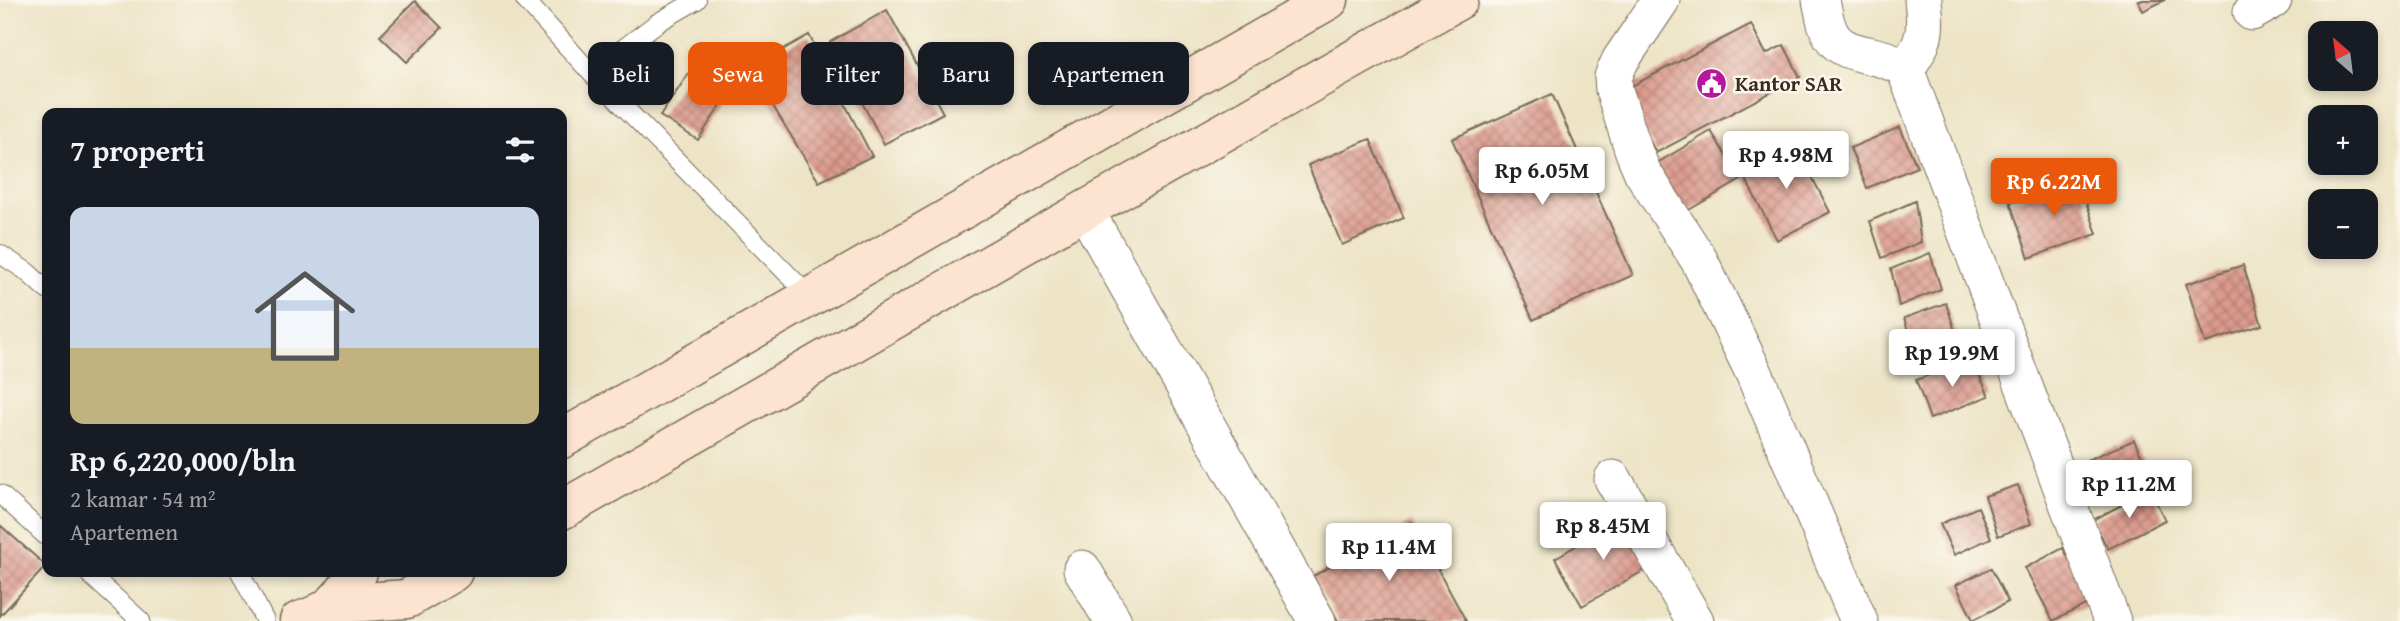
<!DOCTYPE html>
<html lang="id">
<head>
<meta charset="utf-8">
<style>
	:root { --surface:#171b24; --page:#20242c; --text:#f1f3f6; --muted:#9ea1a6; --accent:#ea580c }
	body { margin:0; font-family:"Gentium Book Plus",serif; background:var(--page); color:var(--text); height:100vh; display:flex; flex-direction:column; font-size:26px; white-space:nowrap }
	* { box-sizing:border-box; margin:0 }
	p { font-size:23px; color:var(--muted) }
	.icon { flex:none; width:38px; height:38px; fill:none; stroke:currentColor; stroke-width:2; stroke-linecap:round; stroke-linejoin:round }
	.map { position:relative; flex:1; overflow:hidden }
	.panel { position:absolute; left:42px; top:108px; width:525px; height:469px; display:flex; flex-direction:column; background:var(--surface); border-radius:14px; box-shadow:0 4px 10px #0003 }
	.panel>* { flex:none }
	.top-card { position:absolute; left:588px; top:42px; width:665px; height:63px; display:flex; gap:14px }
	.needle { width:46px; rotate:332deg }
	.controls { position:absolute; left:2308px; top:21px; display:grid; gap:14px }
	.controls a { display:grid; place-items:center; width:70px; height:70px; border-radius:14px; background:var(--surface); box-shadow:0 4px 10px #0003; font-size:35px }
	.price { position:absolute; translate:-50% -60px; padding:0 16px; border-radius:7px; background:#fff; color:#222; font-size:23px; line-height:46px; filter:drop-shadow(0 2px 4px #0008) }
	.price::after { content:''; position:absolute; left:50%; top:42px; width:21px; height:16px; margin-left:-10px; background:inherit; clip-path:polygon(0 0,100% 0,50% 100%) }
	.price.selected { background:var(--accent); color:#fff }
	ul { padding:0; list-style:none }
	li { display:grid; align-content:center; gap:14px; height:371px; padding:0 28px }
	li span { display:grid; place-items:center; height:217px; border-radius:14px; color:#555 }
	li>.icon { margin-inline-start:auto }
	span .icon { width:126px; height:126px; fill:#fffc; stroke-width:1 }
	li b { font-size:30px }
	h2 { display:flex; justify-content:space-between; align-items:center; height:84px; padding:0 28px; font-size:30px }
	.pill { padding:0 24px; border-radius:14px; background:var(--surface); box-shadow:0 4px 10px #0003; font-size:24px; line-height:63px }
	.pill.selected { background:var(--accent); color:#fff }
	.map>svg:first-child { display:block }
	.building { fill:url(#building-cross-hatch) }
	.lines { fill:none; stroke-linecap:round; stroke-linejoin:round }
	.lane-casing { stroke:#796b59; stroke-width:20 }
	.street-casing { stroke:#796b59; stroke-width:39 }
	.secondary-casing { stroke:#796b59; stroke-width:41 }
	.lane { stroke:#fff; stroke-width:18 }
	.street { stroke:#fff; stroke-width:37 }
	.secondary { stroke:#fde4d1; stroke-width:38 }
	.labels { text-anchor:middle; stroke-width:5; stroke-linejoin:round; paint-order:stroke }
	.poi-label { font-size:21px; font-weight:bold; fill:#3b2a1e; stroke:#fbf7ec; text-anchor:start }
</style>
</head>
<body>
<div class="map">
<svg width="2400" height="621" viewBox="0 0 2400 621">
	<defs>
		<pattern id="building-cross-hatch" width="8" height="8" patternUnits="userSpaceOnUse" patternTransform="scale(1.75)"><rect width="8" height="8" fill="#dc9a8d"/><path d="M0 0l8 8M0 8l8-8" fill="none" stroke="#b47e73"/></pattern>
	</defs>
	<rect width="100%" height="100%" fill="#fbf7ec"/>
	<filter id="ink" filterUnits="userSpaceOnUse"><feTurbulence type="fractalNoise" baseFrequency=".0143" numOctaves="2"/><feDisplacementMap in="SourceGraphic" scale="14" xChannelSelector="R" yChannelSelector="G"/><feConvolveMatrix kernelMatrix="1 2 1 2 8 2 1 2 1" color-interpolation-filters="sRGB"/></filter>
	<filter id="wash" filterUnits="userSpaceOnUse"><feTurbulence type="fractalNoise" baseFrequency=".00686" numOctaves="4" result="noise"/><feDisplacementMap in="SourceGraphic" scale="28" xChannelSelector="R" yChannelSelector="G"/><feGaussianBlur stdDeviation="1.57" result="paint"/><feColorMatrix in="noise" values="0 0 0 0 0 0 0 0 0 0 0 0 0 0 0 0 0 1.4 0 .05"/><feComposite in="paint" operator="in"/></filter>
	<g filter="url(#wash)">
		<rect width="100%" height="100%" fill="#ede4c6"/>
		<g id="blocks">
			<path class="building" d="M2138,0h27l-22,11z
				M415,1l27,27 -35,34 -27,-26z
				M887,10l56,103 -59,31 -54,-102z
				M1751,24l15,30 18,-9 16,32 -144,76 -32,-63z
				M809,35l63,121 -53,26 -69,-114z
				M693,67l37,24 -32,49 -38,-24z
				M1552,94l81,181 -100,45 -81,-181z
				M1900,127l17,40 -50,21 -17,-40z
				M1711,131l30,49 -61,35 -28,-49z
				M1370,139l34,79 -62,27 -34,-80z
				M1794,142l36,70 -53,28 -36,-70z
				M2078,178l19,56 -68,24 -19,-56z
				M1915,201l6,41 -39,16 -12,-37z
				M1930,253l11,36 -42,17 -8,-37z
				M2243,265l19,60 -57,18 -19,-59z
				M1946,303l11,34 -43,14 -10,-33z
				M1972,359l17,37 -59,23 -14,-39z
				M2134,440l14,31 -60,25 -13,-31z
				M2018,485l13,39 -33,12 -13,-40z
				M2150,490l15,30 -57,29 -15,-29z
				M1978,507l13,31 -37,17 -14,-31z
				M1624,518l28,48 -70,40 -27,-48z
				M1412,522l54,99h-128l-25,-45z
				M0,525l46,41 -46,50z
				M2063,548l29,54 -39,19 -28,-53z
				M1991,568l17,34 -35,18 -17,-35z"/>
		</g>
	</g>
	<g filter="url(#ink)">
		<use href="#blocks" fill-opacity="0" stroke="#796b59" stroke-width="2"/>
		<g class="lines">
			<defs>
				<path id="lane" d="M525,0l66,73 219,224
					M591,73l66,-50 40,-23
					M0,254l26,17 21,19
					M0,494l47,43
					M87,572l54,49
					M240,572l25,49"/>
				<path id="street" d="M1661,0l-41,61 -7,16 1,13 20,62 9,21 56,87 55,113 105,248
					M1821,0c3,13 4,27 12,38 14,20 50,14 72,31l207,552
					M2252,12l21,-12
					M1905,69c20,-25 22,-37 18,-69
					M1085,210l232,411
					M1613,479l82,142
					M1082,569l31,52"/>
				<path id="secondary" d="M562,439l767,-439
					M562,510l523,-300 374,-210
					M335,604l72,-5 46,-27
					M299,621c33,-10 40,-22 59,-49"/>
			</defs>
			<use href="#lane" class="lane-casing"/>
			<use href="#street" class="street-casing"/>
			<use href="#secondary" class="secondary-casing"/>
			<use href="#lane" class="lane"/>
			<use href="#street" class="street"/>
			<use href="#secondary" class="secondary"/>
		</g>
	</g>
	<defs>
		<symbol id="civic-disc" viewBox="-11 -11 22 22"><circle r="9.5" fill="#b5179e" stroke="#fbf7ec"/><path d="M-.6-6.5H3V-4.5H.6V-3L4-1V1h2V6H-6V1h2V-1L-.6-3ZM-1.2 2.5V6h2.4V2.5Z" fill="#fff"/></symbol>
	</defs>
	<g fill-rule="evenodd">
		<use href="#civic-disc" x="1694" y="66" width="35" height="35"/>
	</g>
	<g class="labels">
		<g class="poi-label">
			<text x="1735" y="91">Kantor SAR</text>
		</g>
	</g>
</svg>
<div class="controls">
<a><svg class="needle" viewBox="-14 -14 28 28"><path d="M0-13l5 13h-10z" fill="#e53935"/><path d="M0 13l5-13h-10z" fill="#9ea1a6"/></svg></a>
<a>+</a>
<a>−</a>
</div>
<b class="price" style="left:1786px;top:191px">Rp 4.98M</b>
<b class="price" style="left:1542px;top:207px">Rp 6.05M</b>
<b class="price selected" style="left:2054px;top:218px">Rp 6.22M</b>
<b class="price" style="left:1952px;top:389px">Rp 19.9M</b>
<b class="price" style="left:2129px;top:520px">Rp 11.2M</b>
<b class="price" style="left:1603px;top:562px">Rp 8.45M</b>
<b class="price" style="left:1389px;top:583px">Rp 11.4M</b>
<div class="top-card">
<a class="pill">Beli</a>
<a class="pill selected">Sewa</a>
<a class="pill">Filter</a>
<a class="pill">Baru</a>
<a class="pill">Apartemen</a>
</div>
<section class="panel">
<h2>7 properti<svg class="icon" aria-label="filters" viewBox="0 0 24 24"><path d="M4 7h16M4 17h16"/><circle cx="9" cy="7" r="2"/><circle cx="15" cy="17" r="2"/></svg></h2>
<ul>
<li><span style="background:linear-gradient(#c9d6e8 65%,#c2b280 0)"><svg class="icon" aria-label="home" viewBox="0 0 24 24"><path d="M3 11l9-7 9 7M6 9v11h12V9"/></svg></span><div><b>Rp 6,220,000/bln</b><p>2 kamar · 54 m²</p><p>Apartemen</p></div></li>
</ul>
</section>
</div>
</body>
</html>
